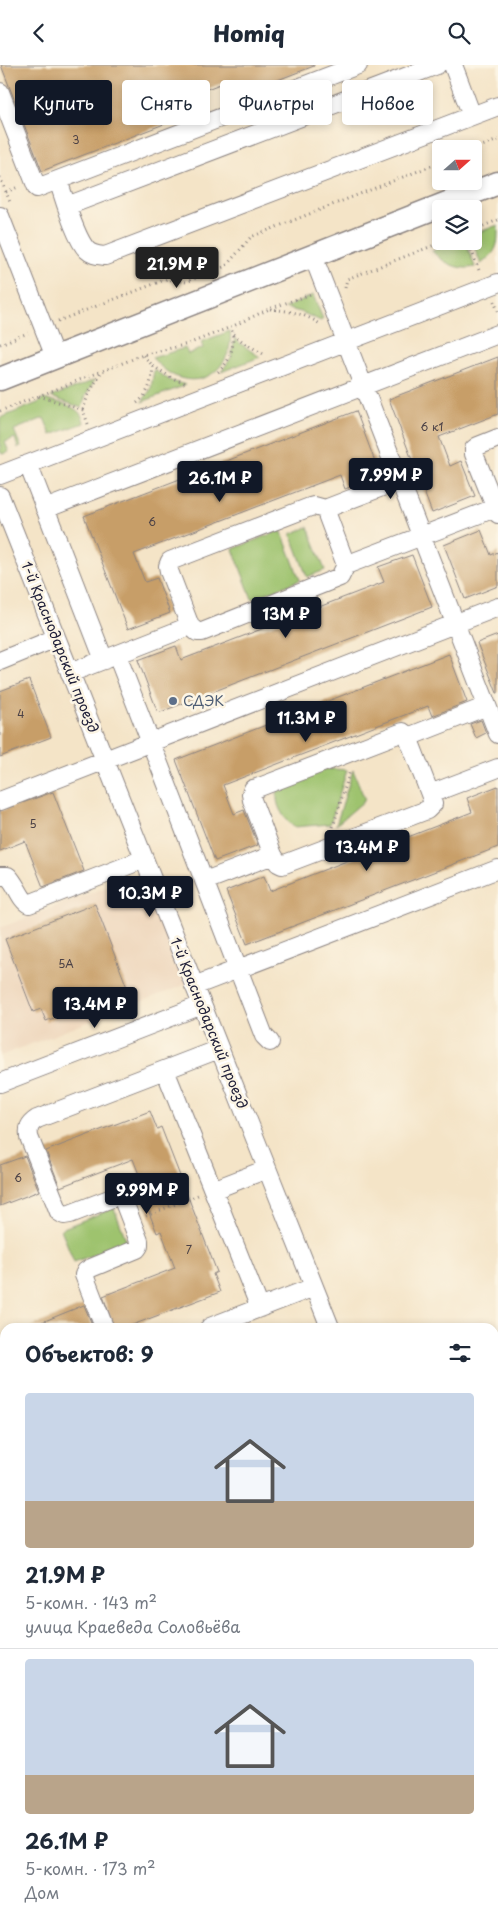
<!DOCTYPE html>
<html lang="ru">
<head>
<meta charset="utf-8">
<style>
	:root { --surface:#fff; --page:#f6f6f7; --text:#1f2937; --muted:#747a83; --line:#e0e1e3; --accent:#111827 }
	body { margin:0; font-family:"Playpen Sans",sans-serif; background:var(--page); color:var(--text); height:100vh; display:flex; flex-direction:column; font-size:19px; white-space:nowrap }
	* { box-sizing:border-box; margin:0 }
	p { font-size:16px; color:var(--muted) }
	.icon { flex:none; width:28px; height:28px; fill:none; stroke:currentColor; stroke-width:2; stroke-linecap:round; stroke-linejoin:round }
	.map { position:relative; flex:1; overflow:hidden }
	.details { position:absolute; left:0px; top:1258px; width:499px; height:601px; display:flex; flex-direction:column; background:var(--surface); border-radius:15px 15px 0 0; box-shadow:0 2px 8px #0003 }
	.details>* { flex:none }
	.guide { position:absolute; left:15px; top:15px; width:469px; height:45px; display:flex; gap:10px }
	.needle { width:32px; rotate:69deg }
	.fabs { position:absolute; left:432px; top:75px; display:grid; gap:10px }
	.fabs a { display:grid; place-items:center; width:50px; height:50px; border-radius:5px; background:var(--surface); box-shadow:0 2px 8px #0003; font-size:25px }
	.price { position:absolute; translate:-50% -42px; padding:0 11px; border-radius:5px; background:var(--accent); color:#fff; font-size:16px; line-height:32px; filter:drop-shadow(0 1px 2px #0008) }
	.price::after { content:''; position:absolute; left:50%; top:30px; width:15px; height:11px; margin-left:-8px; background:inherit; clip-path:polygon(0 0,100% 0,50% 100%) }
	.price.active { background:#222; color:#fff }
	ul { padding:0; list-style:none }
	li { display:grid; align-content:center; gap:10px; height:265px; padding:0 25px }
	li+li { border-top:1px solid var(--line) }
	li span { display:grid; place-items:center; height:155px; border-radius:5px; color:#555 }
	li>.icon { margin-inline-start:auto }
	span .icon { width:90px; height:90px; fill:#fffc; stroke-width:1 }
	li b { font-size:21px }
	h2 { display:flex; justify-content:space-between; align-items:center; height:60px; padding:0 25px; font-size:21px }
	.tag { padding:0 18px; border-radius:5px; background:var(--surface); box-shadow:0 2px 8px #0003; font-size:18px; line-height:45px }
	.tag.active { background:var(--accent); color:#fff }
	header { display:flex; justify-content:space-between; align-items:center; height:65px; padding:0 25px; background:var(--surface); font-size:22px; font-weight:800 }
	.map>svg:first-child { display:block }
	.built { fill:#eed6bb }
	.green { fill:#9ec36e; stroke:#607254 }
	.building { fill:#c79e67 }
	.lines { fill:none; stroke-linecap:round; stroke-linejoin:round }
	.minor-casing { stroke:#8b8381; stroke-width:20 }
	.major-casing { stroke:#8b8381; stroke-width:25 }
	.path { stroke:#8b8381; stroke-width:3; stroke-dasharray:1 4; stroke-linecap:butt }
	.minor { stroke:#fff; stroke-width:18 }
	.major { stroke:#fff; stroke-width:22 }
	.service-dot { fill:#5c6f8a; stroke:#fcf5e5; stroke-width:2 }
	.labels { text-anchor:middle; stroke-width:5; stroke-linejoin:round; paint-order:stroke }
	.number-label { font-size:11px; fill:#4b4146 }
	.street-label { font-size:14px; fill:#22223b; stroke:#fcf5e5 }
	.service-label { font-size:14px; fill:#4e5e75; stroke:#fcf5e5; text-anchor:start }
</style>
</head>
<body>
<header><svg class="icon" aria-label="back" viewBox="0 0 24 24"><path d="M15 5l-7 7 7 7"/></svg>Homiq<svg class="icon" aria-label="search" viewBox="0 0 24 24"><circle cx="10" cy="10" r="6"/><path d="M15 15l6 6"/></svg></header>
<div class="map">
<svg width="498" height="1858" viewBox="0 0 498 1858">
	<rect width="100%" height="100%" fill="#fcf5e5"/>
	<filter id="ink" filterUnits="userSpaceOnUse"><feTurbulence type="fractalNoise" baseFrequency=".02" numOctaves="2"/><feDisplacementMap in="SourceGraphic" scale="10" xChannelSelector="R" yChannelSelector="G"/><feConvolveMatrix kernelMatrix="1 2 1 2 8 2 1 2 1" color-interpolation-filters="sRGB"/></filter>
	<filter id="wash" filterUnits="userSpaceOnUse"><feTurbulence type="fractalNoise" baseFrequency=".0096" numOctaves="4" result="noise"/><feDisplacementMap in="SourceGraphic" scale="20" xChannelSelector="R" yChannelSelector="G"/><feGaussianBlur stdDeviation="1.12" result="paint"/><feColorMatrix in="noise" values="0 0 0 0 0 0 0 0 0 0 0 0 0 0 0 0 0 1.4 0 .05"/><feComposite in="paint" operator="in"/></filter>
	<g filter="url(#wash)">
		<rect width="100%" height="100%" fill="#f4e4c7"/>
		<path class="built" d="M145,807l42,112 -187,72v-128z"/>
		<path class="green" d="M498,160c0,21 0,26 -17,39l-9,-23h2v-7z
			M457,176h8l10,26c-17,4 -31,-4 -43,-16z
			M313,230l10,24 -2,2 -20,-9 -16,-4z
			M230,266c4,29 -19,56 -50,47 -11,-3 -20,-12 -28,-20l33,-10 3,6 15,-6 -2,-6z
			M235,273l6,6 19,13 -39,15 10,-14z
			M154,305l17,11 15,4 -44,17 9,-13z
			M95,315l-9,15 -4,13 -31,-11z
			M42,334c15,3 40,6 42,24l-33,12 -7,-17 -30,12 7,17 -3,1 -3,-10 -10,4 4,10 -7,2 -2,-2v-34l40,-16z
			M308,462l17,43 -18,7 -16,-43z
			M281,465l19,50 -48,19 -19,-50z
			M313,704h22l12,1 -17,54 -36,3c-12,-10 -25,-29 -11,-45 6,-6 21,-9 30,-13z
			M353,705l12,30 -29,25z
			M114,1143l13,34 -53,20 -13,-33z"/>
		<g id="blocks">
			<path class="building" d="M1,0h313v1l-83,32 -6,-16 -28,11 6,16 -161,62z
				M498,292v57l-59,23 11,29 11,-5 14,35 -43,17 -43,-114z
				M356,346l24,64 -35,14 -5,-14 -206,79 11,28 12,-4 13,35 -42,16 -44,-113z
				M481,465l10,25 7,-3v34l-33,13 -21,-54z
				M412,490l20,52 -274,106 -20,-53 38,-14 5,14 203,-78 -6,-15z
				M498,570v58h-1l-20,-50z
				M449,589l18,48 -35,14 -4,-10 -205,79 11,29 10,-4 14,35 -43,16 -39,-101z
				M29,615l22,57 -51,20v-66z
				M481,655l5,13 -10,5 -6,-14z
				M498,721v61l-251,97 -21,-53 38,-15 6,15 202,-79 -5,-14z
				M53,727l31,79 -41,16 -18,-46 -25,10v-40z
				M95,839l33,86 -82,31 -5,-12 -8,3 -28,-73z
				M150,1046l7,18 4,-2 26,67 30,78 -4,2 7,18 -93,35h-13l-11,-31 72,-28 -14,-37 -4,2 -14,-36 4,-2 -14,-36 -73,28 -14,-36z
				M25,1091l14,35 -39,15v-41z
				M84,1240l9,22h-63z"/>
		</g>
	</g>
	<g filter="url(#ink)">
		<use href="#blocks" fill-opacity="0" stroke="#8b8381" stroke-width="1"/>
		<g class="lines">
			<defs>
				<path id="minor" d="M453,0l19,51
					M0,27l37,96 321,-123
					M58,115c6,17 17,58 29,70 5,5 11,5 18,6l393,-150
					M67,141l370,-141
					M0,151l55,141
					M313,191l185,478
					M498,373l-20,8 -4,3v5l24,60
					M28,399l76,196
					M0,410l498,-192
					M0,431l330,831
					M45,444l453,-175
					M325,444l21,56
					M190,561l7,6h5l138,-55 6,-12 149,-57
					M117,590l147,381 6,6
					M0,596l56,-23
					M70,608l120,-47 -21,-55 -1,-5 2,-5 140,-54 4,-1 11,3 75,-29
					M408,672l79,-31
					M0,736l498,-194
					M273,790l-21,-55 -1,-6 2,-5 4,-1 146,-56 5,5 22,57
					M0,811h8c9,9 13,25 21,28l115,-45
					M205,816l68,-26 5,8 4,2 145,-55 6,-6 -3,-10 68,-26
					M194,921l304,-117
					M165,1005l48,120
					M0,1018l202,-78
					M260,1243l-47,-118 54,-21
					M104,1262l-20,-52 2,-4 5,-3 46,-19 2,-3v-5l-15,-39 -3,-4 -4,-2 -47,18 -6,1 -5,-3 -30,-75c-1,-9 0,-13 8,-18l182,-70
					M210,1262l104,-40
					M0,1384l5,-2
					M494,1677l4,10
					M0,1698l5,-2
					M0,1808l5,-2
					M78,1858l11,-4"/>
				<path id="major" d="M0,314l498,-196"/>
			</defs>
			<use href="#minor" class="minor-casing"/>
			<use href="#major" class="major-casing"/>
			<path class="path" d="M474,84l24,-9
				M0,112l10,25
				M6,127l12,-5
				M474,165l24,-10
				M468,176l12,32
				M345,223l2,-9 98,-38
				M494,236l4,10
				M270,244c19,2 34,4 50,15
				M58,256l109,-42 19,3 40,-16 25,-29 190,-75
				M233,269l13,10 19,11
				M0,279l28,-11
				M153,301l19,12 15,6
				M218,307c13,-11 18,-28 13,-45
				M137,338c12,-9 15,-23 16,-37l-10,-11
				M83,345l5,-15 14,-24
				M0,346l39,-15
				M88,359l-5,-14 -44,-14 104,-41 45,-11 43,-17 38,-18 42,-15
				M333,762l17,-56
				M146,1151l52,-21
				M494,1481l4,-10"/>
			<use href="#minor" class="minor"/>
			<use href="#major" class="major"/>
		</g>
	</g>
	<circle class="service-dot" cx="173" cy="636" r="5"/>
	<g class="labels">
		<g class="number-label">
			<text x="76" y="79">3</text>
			<text x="432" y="366">6 к1</text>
			<text x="152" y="461">6</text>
			<text x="21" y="653">4</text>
			<text x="33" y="763">5</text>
			<text x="66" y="903">5А</text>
			<text x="18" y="1117">6</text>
			<text x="189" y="1189">7</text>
		</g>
		<g class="street-label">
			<text transform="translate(60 582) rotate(68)" y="5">1-й Краснодарский проезд</text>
			<text transform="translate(209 958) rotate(68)" y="5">1-й Краснодарский проезд</text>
		</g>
		<g class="service-label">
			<text x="183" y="641">СДЭК</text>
		</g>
	</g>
</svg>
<div class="fabs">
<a><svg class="needle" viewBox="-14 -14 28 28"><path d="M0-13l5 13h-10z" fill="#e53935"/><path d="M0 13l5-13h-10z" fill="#747a83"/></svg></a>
<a><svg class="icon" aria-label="layers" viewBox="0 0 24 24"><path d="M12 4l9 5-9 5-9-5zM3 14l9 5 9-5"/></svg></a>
</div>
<b class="price active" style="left:177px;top:224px">21.9M ₽</b>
<b class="price" style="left:391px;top:435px">7.99M ₽</b>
<b class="price" style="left:220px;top:438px">26.1M ₽</b>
<b class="price" style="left:286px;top:574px">13M ₽</b>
<b class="price" style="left:306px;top:678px">11.3M ₽</b>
<b class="price" style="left:367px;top:807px">13.4M ₽</b>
<b class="price" style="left:150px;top:853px">10.3M ₽</b>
<b class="price" style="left:95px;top:964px">13.4M ₽</b>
<b class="price" style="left:147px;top:1150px">9.99M ₽</b>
<div class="guide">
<a class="tag active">Купить</a>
<a class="tag">Снять</a>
<a class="tag">Фильтры</a>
<a class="tag">Новое</a>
</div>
<section class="details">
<h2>Объектов: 9<svg class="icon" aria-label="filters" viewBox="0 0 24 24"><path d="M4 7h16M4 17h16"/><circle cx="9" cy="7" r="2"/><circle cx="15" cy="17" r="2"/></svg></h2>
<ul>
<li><span style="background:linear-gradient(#c9d6e8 70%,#b9a48a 0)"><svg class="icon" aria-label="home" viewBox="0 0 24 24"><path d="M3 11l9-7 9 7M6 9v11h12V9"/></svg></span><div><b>21.9M ₽</b><p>5-комн. · 143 m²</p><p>улица Краеведа Соловьёва</p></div></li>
<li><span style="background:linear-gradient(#c9d6e8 75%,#b9a48a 0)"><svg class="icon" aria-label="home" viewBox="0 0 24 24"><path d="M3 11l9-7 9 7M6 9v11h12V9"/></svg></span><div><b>26.1M ₽</b><p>5-комн. · 173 m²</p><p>Дом</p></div></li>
</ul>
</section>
</div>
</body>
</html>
